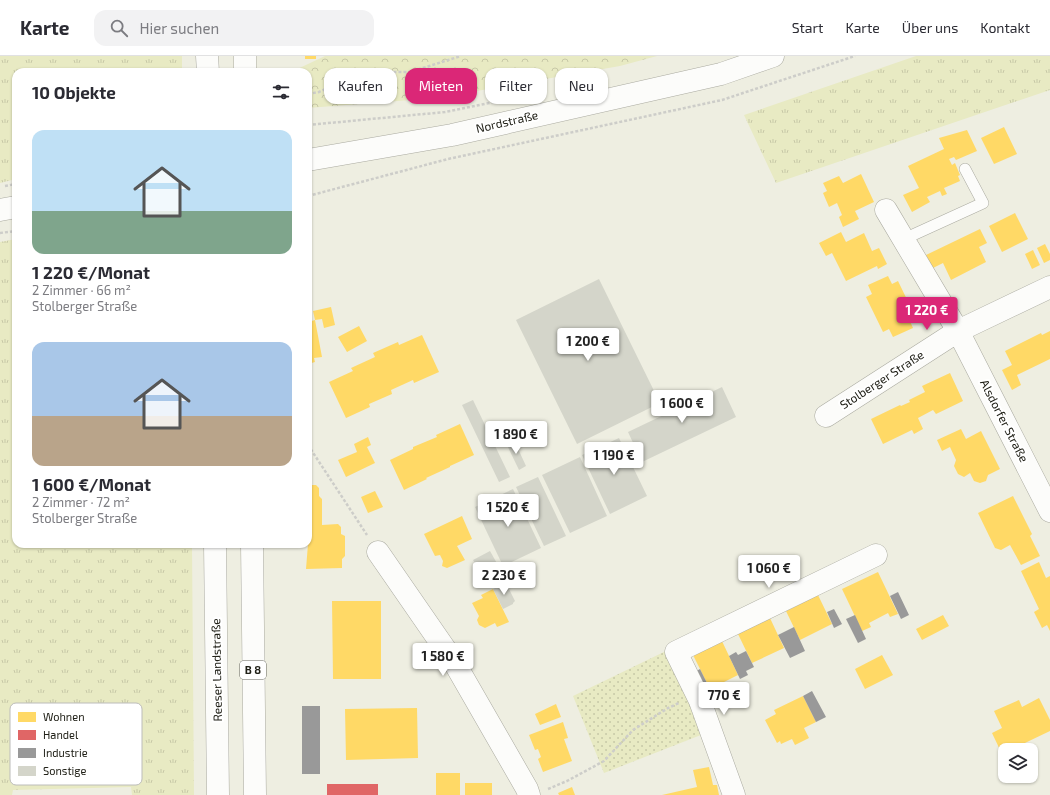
<!DOCTYPE html>
<html lang="de">
<head>
<meta charset="utf-8">
<style>
	:root { --surface:#fff; --page:#f2f2f3; --text:#2b2b33; --muted:#7c7c81; --line:#e1e1e2; --accent:#db2777 }
	body { margin:0; font-family:"Exo 2",sans-serif; background:var(--page); color:var(--text); height:100vh; display:flex; flex-direction:column; font-size:15px; white-space:nowrap }
	* { box-sizing:border-box; margin:0 }
	p { font-size:13px; color:var(--muted) }
	.icon { flex:none; width:22px; height:22px; fill:none; stroke:currentColor; stroke-width:2; stroke-linecap:round; stroke-linejoin:round }
	.map { position:relative; flex:1; overflow:hidden }
	.drawer { position:absolute; left:12px; top:12px; width:300px; height:480px; display:flex; flex-direction:column; background:var(--surface); border-radius:12px; box-shadow:0 1px 3px #0004 }
	.drawer>* { flex:none }
	.guide { position:absolute; left:324px; top:12px; width:380px; height:36px; display:flex; gap:8px }
	.buttons { position:absolute; left:998px; top:687px; display:grid; gap:8px }
	.buttons a { display:grid; place-items:center; width:40px; height:40px; border-radius:8px; background:var(--surface); box-shadow:0 1px 3px #0004; font-size:20px }
	.price { position:absolute; translate:-50% -34px; padding:0 9px; border-radius:4px; background:#fff; color:#222; font-size:13px; line-height:26px; filter:drop-shadow(0 1px 2px #0008) }
	.price::after { content:''; position:absolute; left:50%; top:24px; width:12px; height:9px; margin-left:-6px; background:inherit; clip-path:polygon(0 0,100% 0,50% 100%) }
	.price.on { background:var(--accent); color:#fff }
	ul { padding:0; list-style:none }
	li { display:grid; align-content:center; gap:8px; height:212px; padding:0 20px }
	li span { display:grid; place-items:center; height:124px; border-radius:12px; color:#555 }
	li>.icon { margin-inline-start:auto }
	span .icon { width:72px; height:72px; fill:#fffc; stroke-width:1 }
	li b { font-size:17px }
	h2 { display:flex; justify-content:space-between; align-items:center; height:48px; padding:0 20px; font-size:17px }
	.chip { padding:0 14px; border-radius:12px; background:var(--surface); box-shadow:0 1px 3px #0004; font-size:14px; line-height:36px }
	.chip.on { background:var(--accent); color:#fff }
	header { display:flex; align-items:center; gap:24px; box-sizing:border-box; height:56px; padding:0 20px; background:var(--surface); border-bottom:1px solid var(--line) }
	header strong { font-size:19px }
	nav { display:flex; gap:22px; margin-inline-start:auto; font-size:14px }
	.search { width:280px; height:36px; background:var(--page); display:flex; align-items:center; gap:10px; box-sizing:border-box; padding:0 14px; border-radius:12px; color:var(--muted); font-size:15px }
	.map>svg:first-child { display:block }
	.grass { fill:url(#grass-tufts) }
	.forest { fill:url(#forest-crowns) }
	.park { fill:url(#park-dots) }
	.homes { fill:#ffd966 }
	.shops { fill:#e06666 }
	.industry { fill:#999 }
	.building { fill:#d4d5ca }
	.lines { fill:none; stroke-linecap:round; stroke-linejoin:round }
	.service-casing { stroke:#aaaaa0; stroke-width:12 }
	.minor-casing { stroke:#aaaaa0; stroke-width:23 }
	.tertiary-casing { stroke:#aaaaa0; stroke-width:23 }
	.primary-casing { stroke:#aaaaa0; stroke-width:23 }
	.path { stroke:#cdcdc9; stroke-width:2.5; stroke-dasharray:3 2; stroke-linecap:butt }
	.service { stroke:#fcfcfa; stroke-width:11 }
	.minor { stroke:#fcfcfa; stroke-width:22 }
	.tertiary { stroke:#fcfcfa; stroke-width:22 }
	.primary { stroke:#fcfcfa; stroke-width:22 }
	.labels { text-anchor:middle; stroke-width:4; stroke-linejoin:round; paint-order:stroke }
	.shield { fill:#fff; stroke:#64645d; stroke-width:1 }
	.shield-label { font-size:11px; font-weight:bold; fill:#212118 }
	.street-label { font-size:12px; fill:#212118; stroke:#fff }
	.key { fill:#fff; stroke:#bcbcba; stroke-width:1 }
	.key-label { font-size:11px; fill:#212118 }
</style>
</head>
<body>
<header>
<strong>Karte</strong>
<div class="search"><svg class="icon" aria-label="search" viewBox="0 0 24 24"><circle cx="10" cy="10" r="6"/><path d="M15 15l6 6"/></svg>Hier suchen</div>
<nav><a>Start</a><a>Karte</a><a>Über uns</a><a>Kontakt</a></nav>
</header>
<div class="map">
<svg width="1050" height="739" viewBox="0 0 1050 739">
	<defs>
		<pattern id="grass-tufts" width="24" height="20" patternUnits="userSpaceOnUse"><rect width="24" height="20" fill="#e8eac3"/><path d="M3 7l-1-3M5 7V3M7 7l1-3M15 17l-1-3M17 17v-4M19 17l1-3" fill="none" stroke="#c7c8a7"/></pattern>
		<pattern id="forest-crowns" width="20" height="18" patternUnits="userSpaceOnUse"><rect width="20" height="18" fill="#e8eac3"/><path d="M2 6a3 3 0 1 1 6 0M12 15a3 3 0 1 1 6 0" fill="none" stroke="#c7c8a7"/></pattern>
		<pattern id="park-dots" width="8" height="8" patternUnits="userSpaceOnUse"><rect width="8" height="8" fill="#e8eac3"/><path d="M2 2h.1M6 6h.1" fill="none" stroke="#c7c8a7" stroke-width="1.8" stroke-linecap="round"/></pattern>
	</defs>
	<rect width="100%" height="100%" fill="#eeeee1"/>
	<path class="grass" d="M0,0h182v16h-166v107l-16,4z
		M916,0h134v34l-274,93 -32,-68z
		M16,183v305h176l2,251h-62l-1,-8 -118,3 -1,5h-12v-553z"/>
	<path class="forest" d="M325,0h332l-37,10 -184,32 -128,10v-36h-17z"/>
	<path class="park" d="M668,594l38,83 -102,40 -31,-77z"/>
	<path class="homes" d="M305,0h11v3h-11z
		M1004,71l13,27 -23,10 -13,-26z
		M967,74l10,21 -21,9 -2,-3 -5,2 3,6 3,-2 5,12 -2,1 2,5 -16,7 3,6 -5,2 -2,-5 -13,6 3,5 -18,10 -9,-17 16,-7 -11,-22 36,-17 -5,-11z
		M861,118l13,28 -19,9 4,8 -16,8 -4,-10 3,-2 -5,-12 -8,4 -6,-14 4,-2 -4,-8 16,-7 4,7z
		M1015,157l13,26 -26,13 -13,-26z
		M980,173l7,14 -8,4 7,15 -35,18 -8,-17 -10,5 -7,-13z
		M841,176l5,10 18,-9 8,18 7,-3 8,16 -9,5 -1,-3 -31,15 -14,-28 -6,3 -7,-13z
		M1045,188l5,10v6l-6,3 -7,-15z
		M1033,194l7,15 -8,4 -7,-15z
		M888,220l4,8 6,-3 17,35 -6,3 4,9 -20,9 -4,-8 -6,3 -17,-35 6,-3 -4,-9z
		M331,251l4,18 -11,3 -2,-9 -7,1 -2,-9z
		M315,264l7,37 -8,1 1,4 -7,2v-42z
		M359,270l8,15 -20,11 -9,-15z
		M1050,275v28l-33,16 4,10 -9,5 -10,-20 10,-5 -7,-14 36,-18 1,2z
		M422,279l17,37 -25,11 -1,-3 -22,10 1,4 -23,10 1,3 -24,11 -17,-36 24,-11 -2,-3 24,-11 -2,-4 25,-11 1,3z
		M950,317l13,28 -27,13 -3,-4 -15,8 5,11 -9,5 -2,-4 -29,14 -12,-25 29,-14 1,1 9,-4 -1,-2 16,-8 -3,-6z
		M460,368l14,31 -24,11v1l-24,11 1,1 -23,11 -14,-30 23,-11v-2l24,-10 -1,-2z
		M961,373l5,10 15,-8 19,38 -12,6 -2,6 -6,2 -6,-2 -4,-8 -6,4 -6,-3 -4,-8 2,-6 -6,-13 -8,4 -5,-11z
		M368,381l3,8 -4,2 8,16 -29,14 -8,-17 19,-8 -3,-8z
		M308,429h8l3,3v8l3,3v26l16,-1 3,3v7l4,2v20l-3,3v9l-36,1 2,-25z
		M375,435l8,16 -15,6 -7,-16z
		M1013,440l19,38 -2,2 10,20 -19,9 -11,-20 -9,5 -6,-2 -17,-35z
		M462,460l10,23 -15,7 8,14 -18,8 -5,-2 1,-5 -3,-6 -5,1 -11,-22z
		M1039,506l7,16 4,-2v55l-3,-6 -5,3 -8,-16 5,-3 -18,-38z
		M878,516l20,42 -8,3 -2,-4 -19,10 2,4 -9,4 -20,-42z
		M493,533l16,33 -12,5 -2,-4 -10,5 -6,-3 -2,-5 2,-4 -7,-13 11,-5 -2,-3z
		M818,539l14,29 -32,16 -14,-29z
		M332,545h49v78h-48z
		M943,559l6,11 -27,14 -6,-11z
		M770,562l14,30 -32,15 -14,-29z
		M721,583l17,36 -28,14 -18,-36z
		M882,599l11,20 -28,14 -10,-20z
		M803,640l13,26 -12,6 5,10 -14,7 -3,-6 -11,5 -1,-3 -3,2 -12,-23 11,-6 -2,-4z
		M1039,642l11,22v11l-40,19h-5v3l-3,1 -10,-21 10,-5 -8,-17 25,-11 3,7z
		M556,648l5,13 -21,8 -5,-11z
		M417,652l1,50 -72,2 -1,-51z
		M563,666l5,16 -4,1 8,22 -29,11 -5,-13 3,-2 -3,-8 -3,1 -6,-15z
		M709,711l4,18h4l2,10h-57l35,-8 -4,-17z
		M436,717h24v22h-24z
		M465,727h27v12h-27z
		M572,731l3,8h-16l-1,-2z"/>
	<path class="shops" d="M327,728h51v11h-51z"/>
	<path class="industry" d="M898,536l11,23 -8,4 -11,-23z
		M834,553l8,15 -8,4 -7,-16z
		M855,559l11,24 -8,4 -12,-24z
		M794,571l11,24 -15,7 -12,-23z
		M746,595l8,16 -8,4 2,4 -8,4 -11,-23 7,-4 2,3z
		M700,613l12,24 -8,4 -11,-24z
		M812,635l14,26 -10,5 -13,-26z
		M302,650h18v68h-18z"/>
	<path class="building" d="M599,223l61,124 -83,41 -61,-124z
		M722,331l14,30 -94,45 -14,-30z
		M473,344l37,77 -11,5 -37,-77z
		M619,382l28,58 -37,18 -28,-59z
		M514,384l12,26 -7,4 -13,-27z
		M580,401l27,59 -37,17 -28,-58z
		M538,421l28,59 -22,10 -28,-59z
		M513,433l28,59 -38,18 -28,-59z
		M490,495l13,23 -17,9 -13,-23z
		M506,527l9,18 -2,2v1l-10,5 -10,-20z"/>
	<g class="lines">
		<defs>
			<path id="service" d="M904,183l79,-36 -18,-34"/>
			<path id="minor" d="M886,154l72,121 92,180
				M826,360l132,-85 92,-44
				M378,496l76,110 73,127 2,6
				M734,739l-34,-94 -24,-49 200,-97"/>
			<path id="tertiary" d="M308,104l144,-25 269,-61 52,-18
				M0,154l16,-3"/>
			<path id="primary" d="M207,0l1,16
				M245,0v16
				M215,488l3,251
				M252,488l3,251"/>
		</defs>
		<use href="#service" class="service-casing"/>
		<use href="#minor" class="minor-casing"/>
		<use href="#tertiary" class="tertiary-casing"/>
		<use href="#primary" class="primary-casing"/>
		<path class="path" d="M308,38l11,-2 43,-20h48l51,-16
			M308,69l137,-13 64,-13
			M5,130l11,-2
			M308,140l140,-37 274,-59 133,-44
			M0,177l16,-2
			M308,389l59,90
			M548,733l19,-8 37,-20 29,-31 35,-22 11,-5"/>
		<use href="#service" class="service"/>
		<use href="#minor" class="minor"/>
		<use href="#tertiary" class="tertiary"/>
		<use href="#primary" class="primary"/>
	</g>
	<g class="labels">
		<rect class="shield" x="240" y="605" width="26" height="18" rx="3"/>
		<g class="shield-label">
			<text x="253" y="618">B 8</text>
		</g>
		<g class="street-label">
			<text transform="translate(507 66) rotate(-13)" y="4">Nordstraße</text>
			<text transform="translate(882 324) rotate(-33)" y="4">Stolberger Straße</text>
			<text transform="translate(1004 365) rotate(63)" y="4">Alsdorfer Straße</text>
			<text transform="translate(217 614) rotate(-91)" y="4">Reeser Landstraße</text>
		</g>
	</g>
	<rect x="10" y="647" width="132" height="82" rx="6" class="key"/>
	<rect x="18" y="656" width="18" height="10" fill="#ffd966"/>
	<rect x="18" y="674" width="18" height="10" fill="#e06666"/>
	<rect x="18" y="692" width="18" height="10" fill="#999"/>
	<rect x="18" y="710" width="18" height="10" fill="#d4d5ca"/>
	<g class="key-label">
		<text x="43" y="665">Wohnen</text>
		<text x="43" y="683">Handel</text>
		<text x="43" y="701">Industrie</text>
		<text x="43" y="719">Sonstige</text>
	</g>
</svg>
<div class="buttons">
<a><svg class="icon" aria-label="layers" viewBox="0 0 24 24"><path d="M12 4l9 5-9 5-9-5zM3 14l9 5 9-5"/></svg></a>
</div>
<b class="price on" style="left:927px;top:275px">1 220 €</b>
<b class="price" style="left:588px;top:306px">1 200 €</b>
<b class="price" style="left:682px;top:368px">1 600 €</b>
<b class="price" style="left:516px;top:399px">1 890 €</b>
<b class="price" style="left:614px;top:420px">1 190 €</b>
<b class="price" style="left:508px;top:472px">1 520 €</b>
<b class="price" style="left:769px;top:533px">1 060 €</b>
<b class="price" style="left:504px;top:540px">2 230 €</b>
<b class="price" style="left:443px;top:621px">1 580 €</b>
<b class="price" style="left:724px;top:660px">770 €</b>
<div class="guide">
<a class="chip">Kaufen</a>
<a class="chip on">Mieten</a>
<a class="chip">Filter</a>
<a class="chip">Neu</a>
</div>
<section class="drawer">
<h2>10 Objekte<svg class="icon" aria-label="filters" viewBox="0 0 24 24"><path d="M4 7h16M4 17h16"/><circle cx="9" cy="7" r="2"/><circle cx="15" cy="17" r="2"/></svg></h2>
<ul>
<li><span style="background:linear-gradient(#bfe0f5 65%,#7fa58c 0)"><svg class="icon" aria-label="home" viewBox="0 0 24 24"><path d="M3 11l9-7 9 7M6 9v11h12V9"/></svg></span><div><b>1 220 €/Monat</b><p>2 Zimmer · 66 m²</p><p>Stolberger Straße</p></div></li>
<li><span style="background:linear-gradient(#a9c7e8 60%,#b9a48a 0)"><svg class="icon" aria-label="home" viewBox="0 0 24 24"><path d="M3 11l9-7 9 7M6 9v11h12V9"/></svg></span><div><b>1 600 €/Monat</b><p>2 Zimmer · 72 m²</p><p>Stolberger Straße</p></div></li>
</ul>
</section>
</div>
</body>
</html>
